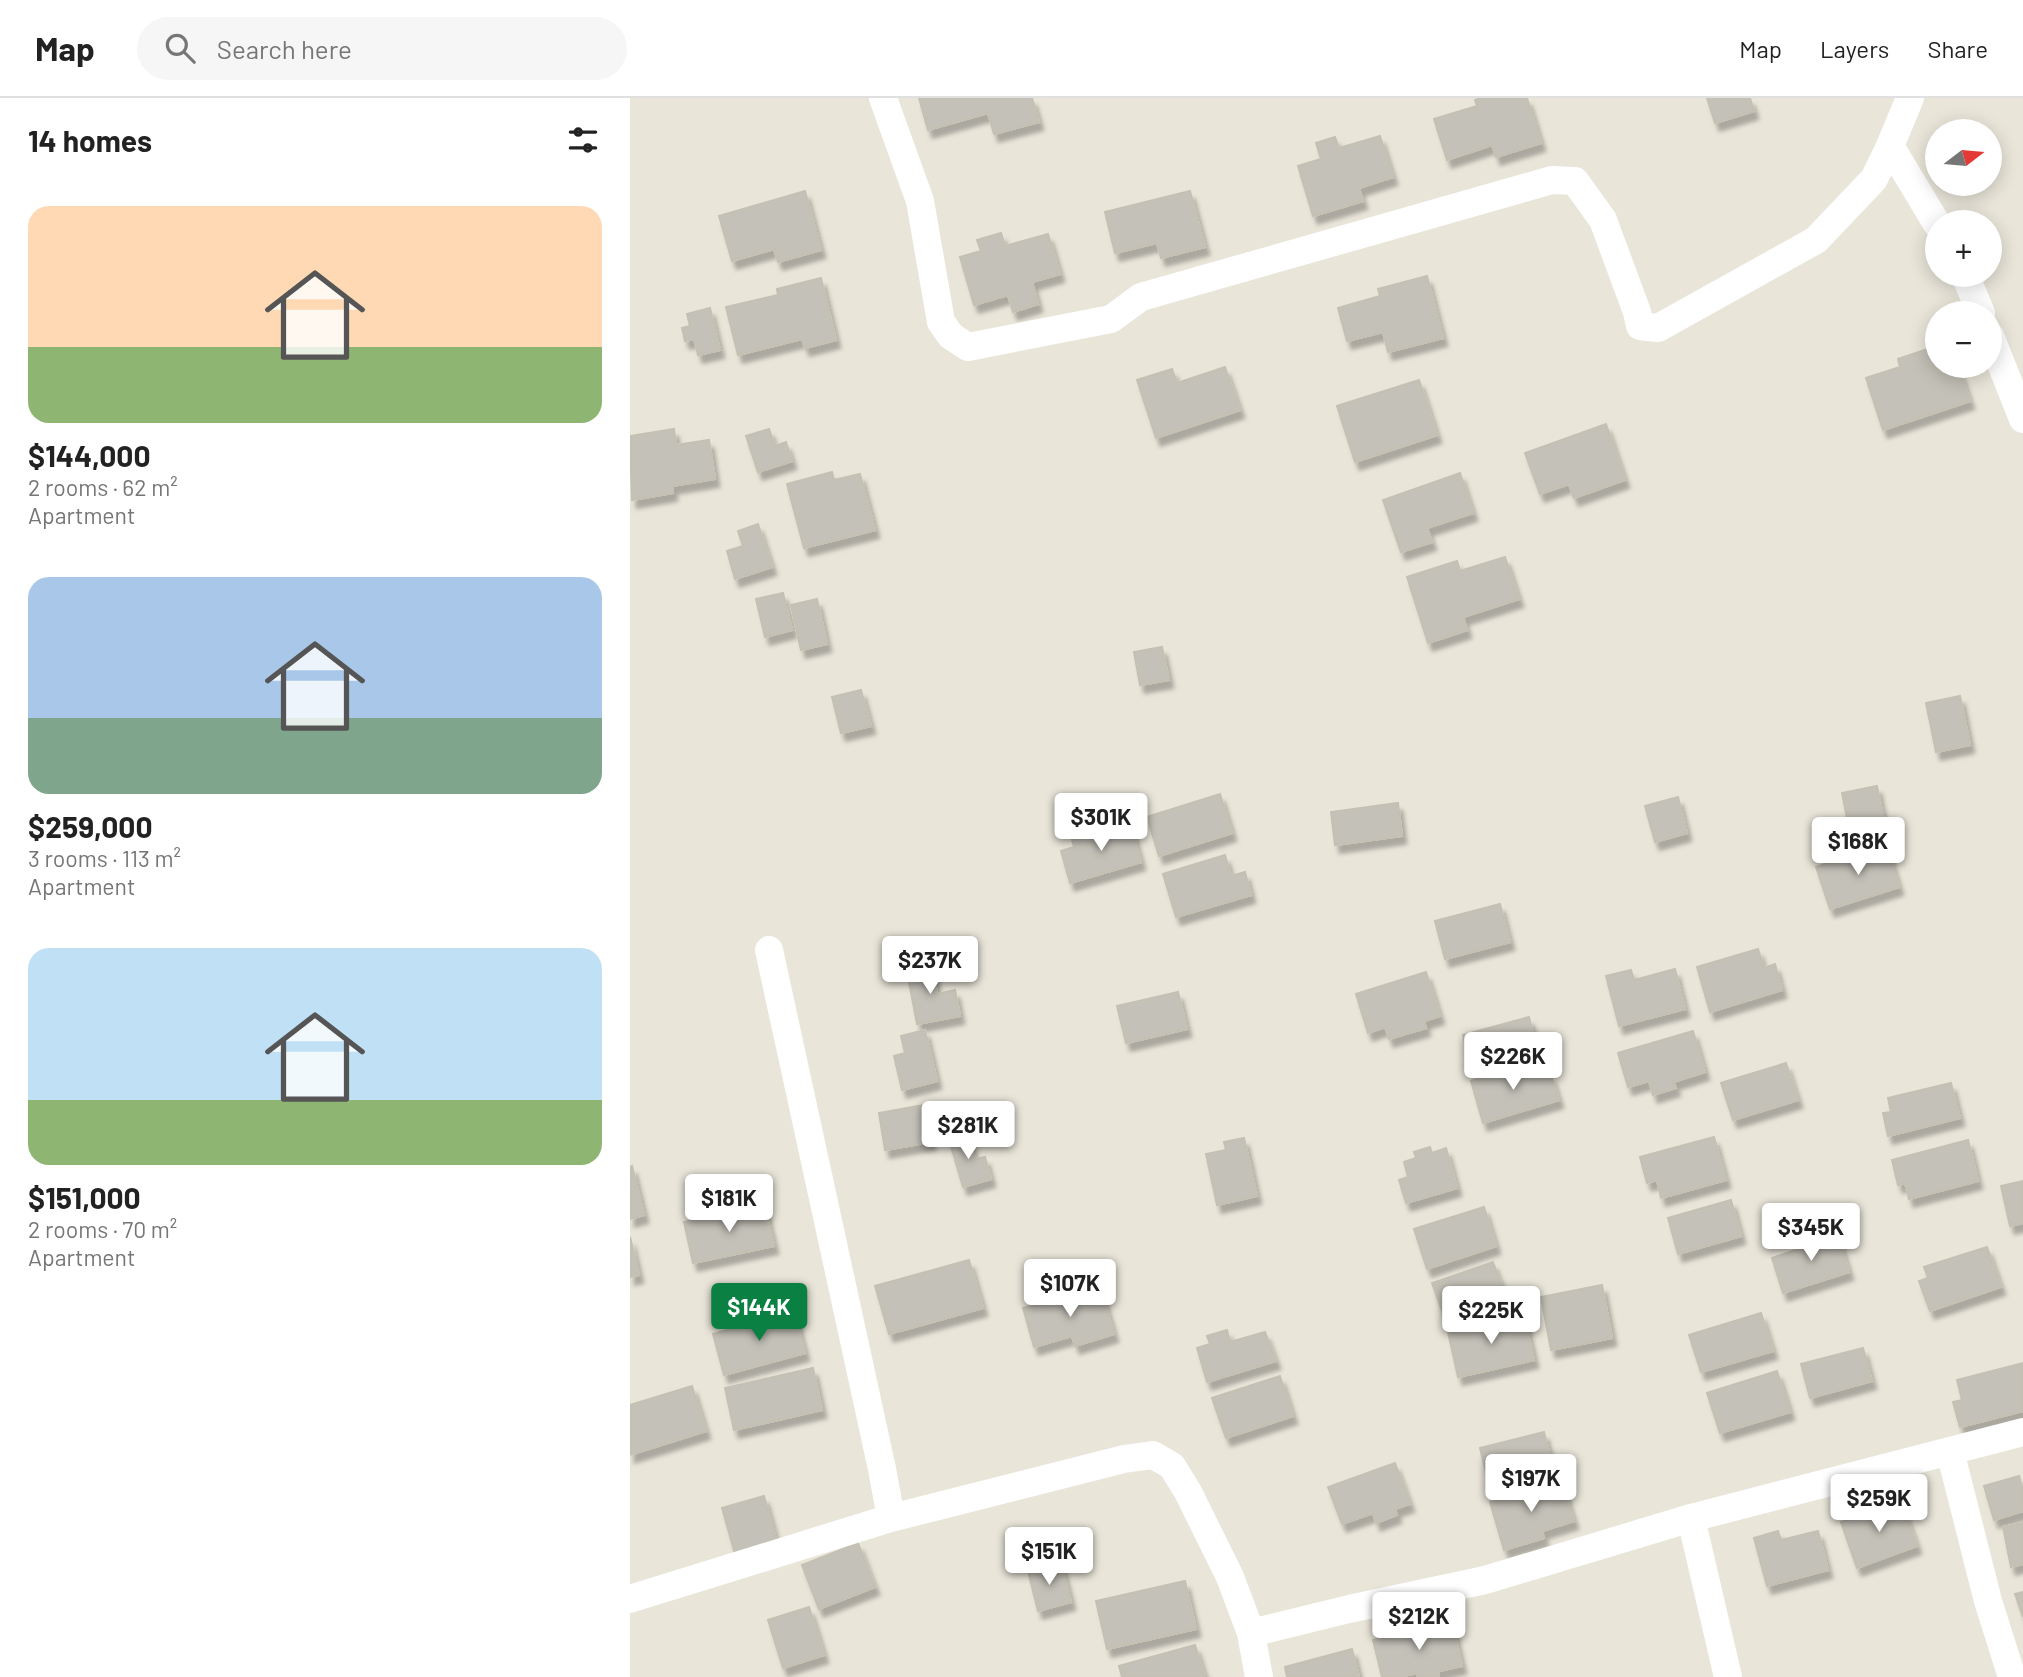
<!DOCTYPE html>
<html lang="en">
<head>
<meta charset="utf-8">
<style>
	:root { --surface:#fff; --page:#f6f6f6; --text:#222; --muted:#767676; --line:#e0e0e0; --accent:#0b8043 }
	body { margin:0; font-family:Barlow,sans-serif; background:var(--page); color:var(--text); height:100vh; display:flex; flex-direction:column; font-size:26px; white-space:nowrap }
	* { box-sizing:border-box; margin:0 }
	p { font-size:23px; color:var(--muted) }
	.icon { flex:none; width:38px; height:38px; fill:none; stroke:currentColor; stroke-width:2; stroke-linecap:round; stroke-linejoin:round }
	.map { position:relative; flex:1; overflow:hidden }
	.sheet { display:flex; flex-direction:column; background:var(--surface); width:630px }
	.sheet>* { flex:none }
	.needle { width:46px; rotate:74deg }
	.fabs { position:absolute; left:1295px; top:21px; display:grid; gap:14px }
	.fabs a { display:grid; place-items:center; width:77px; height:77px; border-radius:50%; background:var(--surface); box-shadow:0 4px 18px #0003; font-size:35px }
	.price { position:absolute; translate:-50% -60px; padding:0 16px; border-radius:7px; background:#fff; color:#222; font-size:23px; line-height:46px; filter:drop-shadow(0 2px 4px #0008) }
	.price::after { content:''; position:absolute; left:50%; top:42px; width:21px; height:16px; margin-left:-10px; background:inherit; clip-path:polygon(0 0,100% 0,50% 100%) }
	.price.active { background:var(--accent); color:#fff }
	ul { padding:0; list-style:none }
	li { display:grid; align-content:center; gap:14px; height:371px; padding:0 28px }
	li span { display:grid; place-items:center; height:217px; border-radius:21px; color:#555 }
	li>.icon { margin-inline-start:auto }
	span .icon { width:126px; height:126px; fill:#fffc; stroke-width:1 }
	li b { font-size:30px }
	h2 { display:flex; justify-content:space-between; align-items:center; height:84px; padding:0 28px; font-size:30px }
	header { display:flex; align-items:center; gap:42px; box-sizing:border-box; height:98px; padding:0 35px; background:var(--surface); border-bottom:2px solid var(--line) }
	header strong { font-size:33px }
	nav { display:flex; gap:38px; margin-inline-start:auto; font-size:24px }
	.search { width:490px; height:63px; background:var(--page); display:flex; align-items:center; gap:18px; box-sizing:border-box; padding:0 24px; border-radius:38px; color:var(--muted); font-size:26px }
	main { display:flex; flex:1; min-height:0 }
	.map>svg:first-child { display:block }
	.building { fill:#c4c1b8; stroke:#c4c1b3; stroke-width:2; filter:url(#shadow) }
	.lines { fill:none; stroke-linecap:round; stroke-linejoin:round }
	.street { stroke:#fff; stroke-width:28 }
</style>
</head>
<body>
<header>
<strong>Map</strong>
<div class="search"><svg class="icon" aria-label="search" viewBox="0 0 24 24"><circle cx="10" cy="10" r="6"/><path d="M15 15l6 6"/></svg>Search here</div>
<nav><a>Map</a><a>Layers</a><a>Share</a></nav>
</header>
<main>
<section class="sheet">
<h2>14 homes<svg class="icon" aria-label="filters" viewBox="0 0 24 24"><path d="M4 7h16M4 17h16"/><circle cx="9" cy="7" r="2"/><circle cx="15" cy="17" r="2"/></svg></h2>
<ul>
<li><span style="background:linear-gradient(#ffd9b3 65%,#8fb573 0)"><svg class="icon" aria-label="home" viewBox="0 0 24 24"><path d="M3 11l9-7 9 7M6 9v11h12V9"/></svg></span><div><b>$144,000</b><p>2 rooms · 62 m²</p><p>Apartment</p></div></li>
<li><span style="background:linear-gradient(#a9c7e8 65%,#7fa58c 0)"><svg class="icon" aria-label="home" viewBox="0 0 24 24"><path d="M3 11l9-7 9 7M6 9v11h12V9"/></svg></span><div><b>$259,000</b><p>3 rooms · 113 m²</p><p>Apartment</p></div></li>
<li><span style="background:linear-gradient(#bfe0f5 70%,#8fb573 0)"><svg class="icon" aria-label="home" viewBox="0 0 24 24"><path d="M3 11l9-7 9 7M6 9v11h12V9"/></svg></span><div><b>$151,000</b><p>2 rooms · 70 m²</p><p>Apartment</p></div></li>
</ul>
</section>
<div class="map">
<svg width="1393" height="1579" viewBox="0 0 1393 1579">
	<defs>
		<filter id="shadow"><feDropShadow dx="4.5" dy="8" stdDeviation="2" flood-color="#0004"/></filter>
	</defs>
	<rect width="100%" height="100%" fill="#e9e5d9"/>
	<path class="building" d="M289,0h113l7,24 -45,12 -6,-21 -60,17z
		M851,0h46l14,45 -45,14 -4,-12 -45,15 -13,-41 43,-13 -2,-6z
		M1077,0h43l4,13 -39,12z
		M750,38l13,41 -34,11 4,13 -50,15 -15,-50 23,-7 -5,-16 19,-6 4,11z
		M175,93l16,59 -43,12 -4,-13 -42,12 -13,-45z
		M560,93l15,56 -44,11 -4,-15 -42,10 -10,-41z
		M371,135l4,13 43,-12 12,40 -28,8 6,22 -25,8 -5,-17 -34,10 -14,-48 21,-6 -4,-11z
		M797,178l16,62 -55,14 -5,-20 -36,9 -9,-33 42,-12 -2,-7z
		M191,180l15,62 -31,8 -3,-9 -64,16 -12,-48 52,-12 -1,-6z
		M80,210l10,42 -22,5 -4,-16 -9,2 -3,-13 8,-2 -3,-12z
		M1307,248v20h21l12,35 -87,29 -17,-52 34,-11 -2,-8z
		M595,269l15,43 -84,28 -19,-58 35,-11 5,14z
		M789,282l18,55 -82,27 -18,-56z
		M976,326l19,56 -51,18 -5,-14 -29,10 -15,-41z
		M44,331l2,16 33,-5 6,39 -43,7 1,7 -41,7 -2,-64z
		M139,331l6,17 11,-4 6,19 -34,11 -12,-36z
		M202,374l2,8 26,-6 15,56 -71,18 -17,-64z
		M830,375l13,40 -46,15 5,14 -31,10 -18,-52z
		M128,426l14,43 -37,12 -8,-28 16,-5 -5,-15z
		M875,459l14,42 -56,18 4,13 -39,13 -21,-66 50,-16 3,10z
		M153,495l9,37 -27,7 -9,-38z
		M187,501l10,45 -26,6 -10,-45z
		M532,549l7,33 -29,5 -6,-33z
		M231,592l10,36 -30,7 -9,-36z
		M1330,598l10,49 -34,7 -10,-49z
		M1247,688l9,45 -35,7 -9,-45z
		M590,696l12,39 -73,23 -12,-39z
		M1048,699l9,36 -32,9 -10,-36z
		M768,705l4,33 -67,9 -4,-33z
		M500,725l11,39 -71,21 -9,-32 13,-4 -2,-7z
		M1256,747l13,42 -69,22 -14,-42z
		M595,757l6,21 14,-4 6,23 -75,22 -13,-43z
		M870,806l10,38 -65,17 -10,-38z
		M1128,851l6,19 11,-4 7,26 -72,22 -13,-45z
		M302,864l5,32 18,-4 5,26 -43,8 -11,-58z
		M1045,871l10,40 -66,17 -13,-50 25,-6 3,10z
		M796,874l14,44 -16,5 2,7 -37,11 -4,-12 -17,6 -12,-39z
		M548,894l9,37 -61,14 -9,-37z
		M899,919l9,36 -66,18 -9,-36z
		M295,932l12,51 -35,9 -8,-34 11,-3 -4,-17z
		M1063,933l12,41 -32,10 3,6 -23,7 -4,-14 -21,6 -10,-34z
		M904,965l5,16 12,-4 8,25 -76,23 -12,-42z
		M1156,965l12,37 -65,20 -12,-37z
		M1321,985l9,35 -72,18 -5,-23 8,-1 -3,-14z
		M294,1007l7,37 -46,8 -6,-37z
		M337,1033l8,28 10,-2 6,22 -28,8 -15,-51z
		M1084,1039l12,43 -65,18 -4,-18 -10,3 -7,-26z
		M614,1040l13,58 -40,9 -11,-51 20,-4 -2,-8z
		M1338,1042l10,41 -69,18 -4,-16 -7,2 -6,-25z
		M800,1049l2,6 14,-5 11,40 -51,15 -7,-23 9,-3 -4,-15 12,-4 -2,-6z
		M2,1068l12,49 -14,4v-52z
		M1393,1083v42l-13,3 -9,-40z
		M1101,1102l10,36 -63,18 -10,-36z
		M134,1106l10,42 -81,17 -9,-41z
		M854,1109l12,39 -69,23 -13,-40z
		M1206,1132l13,42 -66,21 -11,-35 33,-11 -2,-7z
		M0,1139l9,38 -9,2z
		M1357,1149l14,40 -71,24 -11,-30 9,-3 -4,-11z
		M339,1162l14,48 -94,26 -14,-48z
		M863,1164l13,35 -61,22 -13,-36z
		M972,1187l10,53 -61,12 -10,-53z
		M470,1188l14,48 -39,12 -3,-10 -38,11 -11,-39z
		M164,1213l11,42 -81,22 -11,-41z
		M1131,1215l12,38 -72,21 -12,-37z
		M894,1218l10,44 -76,17 -10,-45z
		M597,1232l3,12 35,-10 11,29 -69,21 -10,-34 13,-4 -3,-8z
		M1233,1250l9,33 -62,17 -9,-34z
		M1393,1265v48l-63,16 -7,-25 9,-2 -5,-20z
		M183,1270l9,42 -88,20 -9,-42z
		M1147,1273l13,41 -70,21 -13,-40z
		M650,1278l13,40 -67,22 -14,-40z
		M62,1288l14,45 -76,24v-50z
		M914,1334l10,40 -64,16 -10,-40z
		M765,1365l15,41 -15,5 2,6 -21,8 -3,-10 -31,11 -14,-37z
		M1389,1378l4,15v20l-29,9 -10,-34z
		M931,1382l13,41 -32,10 2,7 -40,12 -14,-48z
		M134,1398l13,47 -42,11 -13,-46z
		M1271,1403l16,45 -60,22 -16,-46z
		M1393,1425v41l-12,3 -8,-40z
		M1148,1433l3,9 37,-9 10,39 -61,16 -13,-48z
		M228,1445l17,44 -56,22 -17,-44z
		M431,1465l10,39 -33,9 -10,-40z
		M555,1483l11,48 -89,20 -11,-48z
		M1393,1494v25l-8,-23z
		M179,1509l15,48 -41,13 -15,-48z
		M822,1524l10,44 -23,5v6h-21l-1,-4 -18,4h-17l-9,-37z
		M565,1547l10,32h-83l-3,-11z
		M722,1551l7,28h-72l-2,-10z"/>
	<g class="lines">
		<path class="street" d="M253,0l37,103 21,121 10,14 17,11 143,-28 30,-22 411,-117 23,1 28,39 34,92 3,14 18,2 158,-88 58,-61 16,-33 20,-48
			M1260,48l47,78
			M1335,177l16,38
			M1360,238l33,83
			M139,852l113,519 9,49
			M1320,1353l38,150 24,76
			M1061,1420l37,159
			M0,1501l261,-81 233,-59 29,-4 19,11 16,26 42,85 21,56 8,44
			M621,1535l98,-24 136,-29 206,-62 332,-86"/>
	</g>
</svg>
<div class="fabs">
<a><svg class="needle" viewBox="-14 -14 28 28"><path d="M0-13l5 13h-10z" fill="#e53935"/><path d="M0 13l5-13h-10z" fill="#767676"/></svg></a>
<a>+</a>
<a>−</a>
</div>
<b class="price" style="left:471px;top:755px">$301K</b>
<b class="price" style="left:1228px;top:779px">$168K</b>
<b class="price" style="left:300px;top:898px">$237K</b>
<b class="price" style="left:883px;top:994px">$226K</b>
<b class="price" style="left:338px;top:1063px">$281K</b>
<b class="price" style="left:99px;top:1136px">$181K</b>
<b class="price" style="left:1181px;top:1165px">$345K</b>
<b class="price" style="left:440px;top:1221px">$107K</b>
<b class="price active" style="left:129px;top:1245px">$144K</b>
<b class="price" style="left:861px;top:1248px">$225K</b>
<b class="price" style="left:901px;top:1416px">$197K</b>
<b class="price" style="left:1249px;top:1436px">$259K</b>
<b class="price" style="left:419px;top:1489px">$151K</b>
<b class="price" style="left:789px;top:1554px">$212K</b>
</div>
</main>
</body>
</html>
